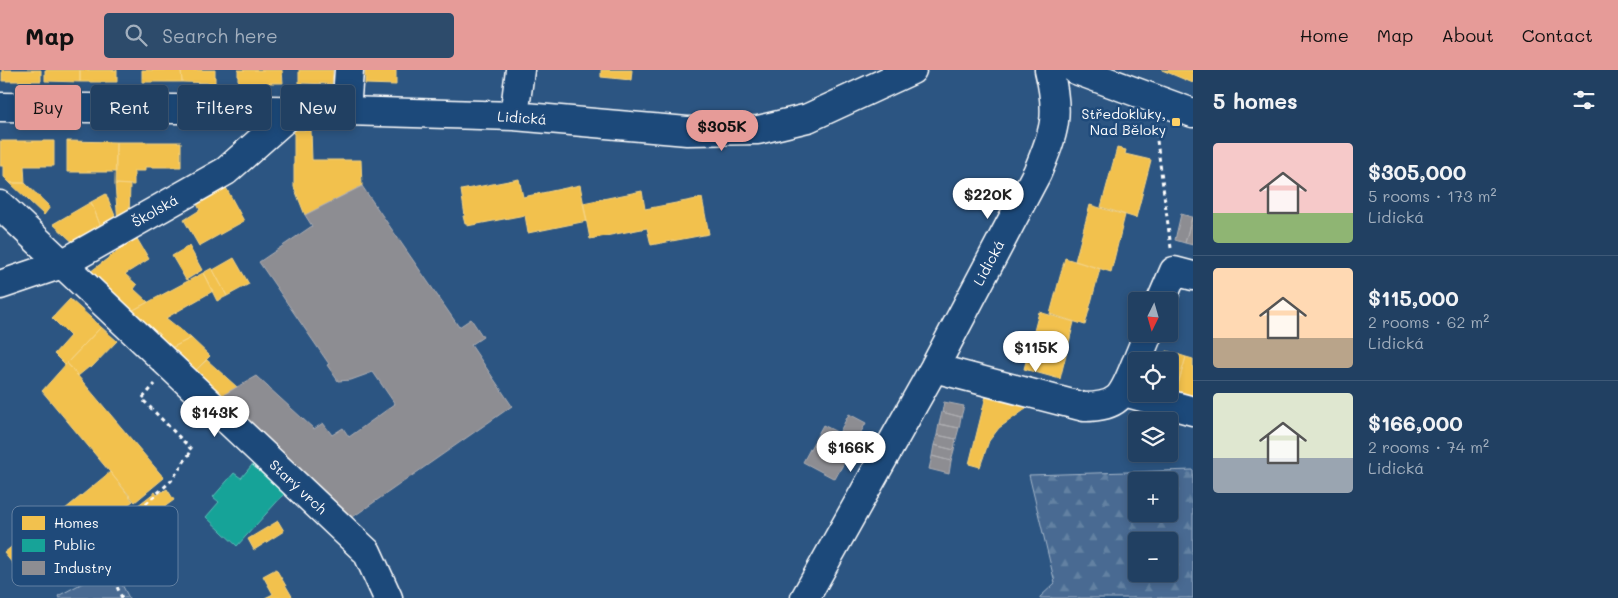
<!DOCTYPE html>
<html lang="en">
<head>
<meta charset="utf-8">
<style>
	:root { --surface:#214062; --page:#2d4b6b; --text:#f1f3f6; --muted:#a2afbe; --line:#3e5977; --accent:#e69b98 }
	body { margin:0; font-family:Mali,sans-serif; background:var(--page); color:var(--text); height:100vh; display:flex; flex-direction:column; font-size:19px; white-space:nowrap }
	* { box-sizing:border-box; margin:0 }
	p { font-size:16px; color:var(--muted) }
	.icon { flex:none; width:28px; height:28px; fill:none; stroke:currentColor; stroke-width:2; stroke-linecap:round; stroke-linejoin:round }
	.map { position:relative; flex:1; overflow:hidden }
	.drawer { display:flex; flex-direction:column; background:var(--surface); width:425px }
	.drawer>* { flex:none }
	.hud { position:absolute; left:15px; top:15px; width:475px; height:45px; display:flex; gap:10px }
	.needle { width:32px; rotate:185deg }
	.fabs { position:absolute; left:1128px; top:222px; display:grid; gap:10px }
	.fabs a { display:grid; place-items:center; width:50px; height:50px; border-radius:5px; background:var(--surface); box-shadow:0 2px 8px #0003,0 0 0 1px var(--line); font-size:25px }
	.price { position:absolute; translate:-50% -42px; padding:0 11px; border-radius:18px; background:#fff; color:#222; font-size:16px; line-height:32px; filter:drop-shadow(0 1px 2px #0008) }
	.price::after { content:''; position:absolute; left:50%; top:30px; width:15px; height:11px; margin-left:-8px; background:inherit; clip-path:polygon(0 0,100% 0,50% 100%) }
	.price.current { background:var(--accent); color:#111 }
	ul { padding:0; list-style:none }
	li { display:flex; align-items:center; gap:15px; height:125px; padding:0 20px }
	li+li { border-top:1px solid var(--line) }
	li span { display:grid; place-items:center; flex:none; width:140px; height:100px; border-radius:5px; color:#555 }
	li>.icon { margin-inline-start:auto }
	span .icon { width:60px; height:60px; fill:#fffc; stroke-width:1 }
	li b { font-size:21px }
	h2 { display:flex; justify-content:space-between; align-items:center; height:60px; padding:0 20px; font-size:21px }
	.chip { padding:0 18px; border-radius:5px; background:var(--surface); box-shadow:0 2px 8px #0003,0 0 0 1px var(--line); font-size:18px; line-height:45px }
	.chip.current { background:var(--accent); color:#111 }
	header { display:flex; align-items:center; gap:30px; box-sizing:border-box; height:70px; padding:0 25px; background:var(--accent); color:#111 }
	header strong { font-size:24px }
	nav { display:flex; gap:28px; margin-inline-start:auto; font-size:18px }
	.search { width:350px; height:45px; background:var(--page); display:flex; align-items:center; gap:12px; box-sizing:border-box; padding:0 18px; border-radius:5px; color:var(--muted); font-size:19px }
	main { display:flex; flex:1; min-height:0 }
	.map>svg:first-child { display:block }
	.forest { fill:url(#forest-firs); stroke:#a4b5c8; fill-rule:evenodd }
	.park { fill:#486b92; stroke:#a4b5c8 }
	.homes { fill:#f2c14e; stroke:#f6d483 }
	.public { fill:#17a398; stroke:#5dbfb7 }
	.industry { fill:#8d8d92; stroke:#afafb3 }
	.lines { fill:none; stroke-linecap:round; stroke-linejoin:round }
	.minor-casing { stroke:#fff; stroke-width:31 }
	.path { stroke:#fff; stroke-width:3; stroke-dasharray:4 4; stroke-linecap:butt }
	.minor { stroke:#1f4a7a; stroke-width:28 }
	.poi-dot { fill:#ffd166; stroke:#1f4a7a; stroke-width:2 }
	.labels { text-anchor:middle; stroke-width:5; stroke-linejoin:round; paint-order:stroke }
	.poi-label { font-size:14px; fill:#fff; stroke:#1f4a7a; text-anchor:end }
	.street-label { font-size:14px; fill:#fff; stroke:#1f4a7a }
	.key { fill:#1f4a7a; stroke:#6280a2; stroke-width:1 }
	.key-label { font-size:14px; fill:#fff }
</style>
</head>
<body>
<header>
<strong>Map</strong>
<div class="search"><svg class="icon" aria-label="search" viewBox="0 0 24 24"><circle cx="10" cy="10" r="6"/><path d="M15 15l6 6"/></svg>Search here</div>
<nav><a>Home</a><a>Map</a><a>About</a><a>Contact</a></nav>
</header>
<main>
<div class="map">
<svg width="1193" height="528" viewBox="0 0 1193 528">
	<defs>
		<pattern id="forest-firs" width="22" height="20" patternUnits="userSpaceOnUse" patternTransform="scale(1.25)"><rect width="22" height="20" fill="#486b92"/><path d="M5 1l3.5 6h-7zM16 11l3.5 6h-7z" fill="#6381a2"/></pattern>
	</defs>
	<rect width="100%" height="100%" fill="#2c5582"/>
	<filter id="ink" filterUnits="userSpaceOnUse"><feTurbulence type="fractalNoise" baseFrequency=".02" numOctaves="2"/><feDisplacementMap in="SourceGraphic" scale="10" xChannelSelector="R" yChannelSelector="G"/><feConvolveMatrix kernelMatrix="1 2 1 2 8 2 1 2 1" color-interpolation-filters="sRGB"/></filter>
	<g filter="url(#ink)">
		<path class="forest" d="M1193,400v128h-154l16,-15 -26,-108zM1136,411h33v33h-33zM1136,471h33v33h-33z"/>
		<path class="park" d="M113,497l16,31h-70l-1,-2z"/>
		<path class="homes" d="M2,0h39v11h-39z
			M45,0h35v12l-35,-1z
			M80,0h37v12h-37z
			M142,0h39l1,12h-40z
			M181,0h34v13l-33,-1z
			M238,0h44l1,13h-45z
			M299,0h34l-1,14 -33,-1z
			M365,0h31v15l-31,-1z
			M601,0h31l-1,10 -30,-3z
			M1162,0h31v13z
			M294,60h17l1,30h49l1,26 -57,29 -11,-28z
			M0,71h54v25h-30l1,17h-15l-6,-6v-11h-4z
			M67,71l49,1v30h-49z
			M116,72h65v25h-36v4h-11v14l-19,-1z
			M1117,78l9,2 -1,4 26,6 -15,58 -35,-11z
			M519,109l4,18 57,-12 7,36 -59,12 -3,-18 -58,11v-2h-2l-2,-8h2l-4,-26z
			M223,112l21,39 -45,25 -15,-26 16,-10 -5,-10z
			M10,113h15l25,24 -6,8z
			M115,114l15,1 -1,33 -11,5z
			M642,121l3,18 57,-11 7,36 -58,11 -4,-17 -57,11 -7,-36z
			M106,124l12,29 -15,9 -12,-30z
			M91,132l12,30 -26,14 -24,-22z
			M1090,135l35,10 -14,57 -36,-11z
			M136,167l13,22 -24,15 12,11 -3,4 14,13 -22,12 -36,-42z
			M189,176l13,24 -16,10 -14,-24z
			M234,188l15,26 -22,12 -14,-26z
			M1065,188l35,11 -15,56 -35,-11z
			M212,198l15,28 -10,5 -14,-28z
			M203,203l10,18 -47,27 25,20 -21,11 -44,-35z
			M70,229l31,28 -36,38 -11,-11 16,-18 -18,-18z
			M1039,242l35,10 -14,57 -36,-10z
			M101,257l16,14 -26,27 -2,-1 -11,9 -11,-13z
			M191,268l19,18 -18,18 -25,-24z
			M1167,281l19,6 -10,34 -7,-2v-28h-5z
			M1186,287l7,2v37l-17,-5z
			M207,290l30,27 -19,11 -26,-24z
			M67,293l97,115 -29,24 -93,-111z
			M986,326l44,10 -31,22 -10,13 -9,26 -11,-3z
			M110,402l23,29 -85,70v2l-16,14 -28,-34 17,-14 3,4z
			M167,419l7,11 -29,21 -8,-15 18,-14 2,3z
			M278,451l6,10 -30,19 -6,-11z
			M276,499l17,29h-28l8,-4 -10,-18z"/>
		<path class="public" d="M252,395l32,29 -47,52 -31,-29 13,-15 -6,-5 21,-24 7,5z"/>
		<path class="industry" d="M362,116l97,141 12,-8 12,18 -12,8 41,61 -162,113 -132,-121 38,-22 58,53 9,-6 9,12 11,-7 6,9 46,-33 -22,-32 -22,8 -13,1 -11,-16 2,-1 -70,-102 53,-36 -7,-11z
			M1181,144l11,3 -7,26 -10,-3z
			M1192,147h1v28l-8,-2z
			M944,332l20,4 -3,11 -19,-5z
			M942,342l19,5 -2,11 -20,-4z
			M849,344l17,9 -31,56 -32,-17 20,-37 16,8z
			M939,354l20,4 -3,11 -19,-4z
			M937,365l19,4 -2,11 -20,-5z
			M934,375l20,5 -3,11 -19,-5z
			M932,386l19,5 -2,13 -20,-5z"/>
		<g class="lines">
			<defs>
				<path id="minor" d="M1076,0l117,43
					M0,37l346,4 168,5 173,15 71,-1 50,-12 104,-48
					M346,41l3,-41
					M514,46l6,-46
					M0,135l367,347 21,46
					M0,215l62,-21 164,-93 68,-60
					M1161,231l13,-30 19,5
					M1137,291l11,-27
					M934,298l150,39c37,0 39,-13 52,-44
					M1124,322l69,19
					M805,528l129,-230 103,-195c18,-42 23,-58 12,-103"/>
			</defs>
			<use href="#minor" class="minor-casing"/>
			<path class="path" d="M1155,55l16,123
				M122,528l-23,-52 72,-65 21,-31 -50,-51 13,-15"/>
			<use href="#minor" class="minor"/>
		</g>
	</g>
	<rect class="poi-dot" x="1171" y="47" width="10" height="10" rx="2.5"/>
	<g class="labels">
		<g class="poi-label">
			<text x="1166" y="49">Středokluky,<tspan x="1166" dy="16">Nad Běloky</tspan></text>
		</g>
		<g class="street-label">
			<text transform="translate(522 48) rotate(4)" y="5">Lidická</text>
			<text transform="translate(155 141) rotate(-30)" y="5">Školská</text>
			<text transform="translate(989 193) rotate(-62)" y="5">Lidická</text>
			<text transform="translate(298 417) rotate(43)" y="5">Starý vrch</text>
		</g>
	</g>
	<rect x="12" y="436" width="166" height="80" rx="8" class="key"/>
	<rect x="22" y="446" width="23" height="14" fill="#f2c14e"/>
	<rect x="22" y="469" width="23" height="13" fill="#17a398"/>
	<rect x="22" y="491" width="23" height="14" fill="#8d8d92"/>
	<g class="key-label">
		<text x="54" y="458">Homes</text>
		<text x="54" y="480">Public</text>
		<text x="54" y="503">Industry</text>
	</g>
</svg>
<div class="fabs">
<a><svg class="needle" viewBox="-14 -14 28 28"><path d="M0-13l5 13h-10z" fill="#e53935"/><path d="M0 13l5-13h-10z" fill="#a2afbe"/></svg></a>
<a><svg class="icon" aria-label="locate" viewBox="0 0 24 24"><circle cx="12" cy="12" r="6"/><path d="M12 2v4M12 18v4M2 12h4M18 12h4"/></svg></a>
<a><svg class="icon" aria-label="layers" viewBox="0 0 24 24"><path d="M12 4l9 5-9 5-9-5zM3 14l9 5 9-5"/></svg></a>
<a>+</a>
<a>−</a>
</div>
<b class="price current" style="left:722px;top:82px">$305K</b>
<b class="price" style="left:988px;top:150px">$220K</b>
<b class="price" style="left:1036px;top:303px">$115K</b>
<b class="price" style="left:215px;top:368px">$143K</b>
<b class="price" style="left:851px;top:403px">$166K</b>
<div class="hud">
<a class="chip current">Buy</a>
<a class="chip">Rent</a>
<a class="chip">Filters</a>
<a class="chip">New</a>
</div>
</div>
<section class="drawer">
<h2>5 homes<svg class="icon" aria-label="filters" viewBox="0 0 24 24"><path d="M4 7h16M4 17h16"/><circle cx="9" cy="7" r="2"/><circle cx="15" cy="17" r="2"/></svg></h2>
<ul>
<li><span style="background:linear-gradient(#f6c9c9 70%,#8fb573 0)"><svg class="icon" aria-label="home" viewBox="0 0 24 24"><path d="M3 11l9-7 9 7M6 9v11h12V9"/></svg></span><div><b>$305,000</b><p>5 rooms · 173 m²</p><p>Lidická</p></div></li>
<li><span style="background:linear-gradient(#ffd9b3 70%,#b9a48a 0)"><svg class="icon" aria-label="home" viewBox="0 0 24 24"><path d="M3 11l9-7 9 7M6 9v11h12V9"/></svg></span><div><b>$115,000</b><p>2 rooms · 62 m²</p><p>Lidická</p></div></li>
<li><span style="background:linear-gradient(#dfe7d0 65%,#9aa5b1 0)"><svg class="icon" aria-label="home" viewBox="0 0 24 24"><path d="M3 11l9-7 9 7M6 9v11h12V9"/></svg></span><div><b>$166,000</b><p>2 rooms · 74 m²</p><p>Lidická</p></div></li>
</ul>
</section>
</main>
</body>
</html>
